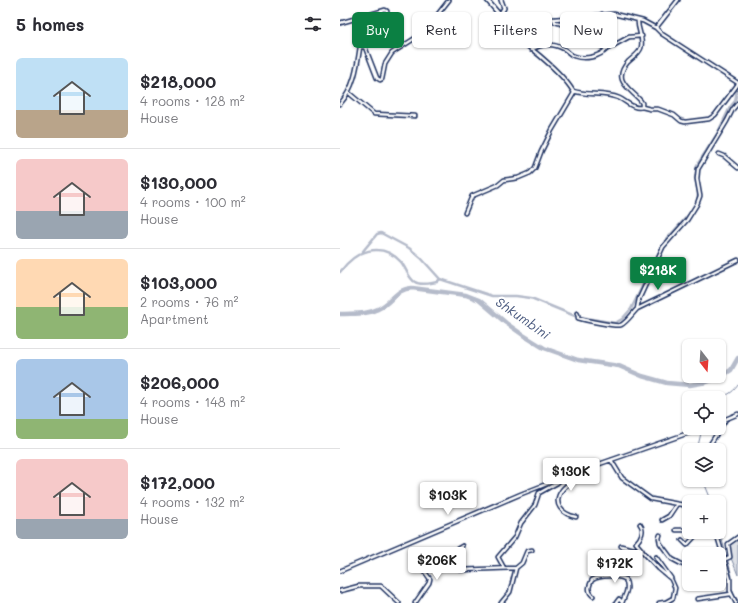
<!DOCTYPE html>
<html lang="en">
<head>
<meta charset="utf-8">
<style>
	:root { --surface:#fff; --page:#f2f2f3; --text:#2b2b33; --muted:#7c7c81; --line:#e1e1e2; --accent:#0b8043 }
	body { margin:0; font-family:Mali,sans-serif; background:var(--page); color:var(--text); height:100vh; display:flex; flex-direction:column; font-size:15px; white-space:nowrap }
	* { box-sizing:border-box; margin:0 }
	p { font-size:13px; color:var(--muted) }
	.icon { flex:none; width:22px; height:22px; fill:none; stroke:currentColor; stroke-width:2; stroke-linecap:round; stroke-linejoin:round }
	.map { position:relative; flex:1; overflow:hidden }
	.panel { display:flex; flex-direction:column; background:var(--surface); width:340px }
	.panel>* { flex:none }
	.hud { position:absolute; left:12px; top:12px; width:326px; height:36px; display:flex; gap:8px }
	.needle { width:26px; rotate:163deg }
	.fabs { position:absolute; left:342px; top:339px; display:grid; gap:8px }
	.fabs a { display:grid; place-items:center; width:44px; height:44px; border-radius:6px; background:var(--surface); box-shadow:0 1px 3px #0004; font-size:20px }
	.price { position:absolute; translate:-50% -34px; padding:0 9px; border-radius:4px; background:#fff; color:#222; font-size:13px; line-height:26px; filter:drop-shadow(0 1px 2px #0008) }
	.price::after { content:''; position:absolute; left:50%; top:24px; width:12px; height:9px; margin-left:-6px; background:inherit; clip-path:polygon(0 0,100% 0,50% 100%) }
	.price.current { background:var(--accent); color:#fff }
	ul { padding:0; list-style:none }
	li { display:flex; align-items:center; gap:12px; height:100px; padding:0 16px }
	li+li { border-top:1px solid var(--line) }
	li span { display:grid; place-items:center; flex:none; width:112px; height:80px; border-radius:6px; color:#555 }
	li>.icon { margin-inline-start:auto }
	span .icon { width:48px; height:48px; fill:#fffc; stroke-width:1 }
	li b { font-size:17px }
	h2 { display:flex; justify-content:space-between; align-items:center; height:48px; padding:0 16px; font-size:17px }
	.chip { padding:0 14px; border-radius:6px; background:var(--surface); box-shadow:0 1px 3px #0004; font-size:14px; line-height:36px }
	.chip.current { background:var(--accent); color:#fff }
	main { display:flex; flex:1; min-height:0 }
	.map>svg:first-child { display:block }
	.green { fill:#dee1e7; stroke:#7c88a2 }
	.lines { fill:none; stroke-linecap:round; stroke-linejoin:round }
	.stream { stroke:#77839f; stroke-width:1 }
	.canal { stroke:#b5bbca; stroke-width:2.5 }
	.river { stroke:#b5bbca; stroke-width:4.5 }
	.minor-casing { stroke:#1b2f5e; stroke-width:5.5 }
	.major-casing { stroke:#1b2f5e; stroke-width:6 }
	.minor { stroke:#fff; stroke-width:2.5 }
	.major { stroke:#fff; stroke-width:3 }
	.labels { text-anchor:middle; stroke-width:4; stroke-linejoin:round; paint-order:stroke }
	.water-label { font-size:13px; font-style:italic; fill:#49597e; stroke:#fff }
</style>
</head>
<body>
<main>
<section class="panel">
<h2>5 homes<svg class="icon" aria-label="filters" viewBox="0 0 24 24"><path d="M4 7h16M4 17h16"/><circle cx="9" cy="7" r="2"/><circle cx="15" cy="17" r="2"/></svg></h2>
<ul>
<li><span style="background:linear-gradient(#bfe0f5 65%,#b9a48a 0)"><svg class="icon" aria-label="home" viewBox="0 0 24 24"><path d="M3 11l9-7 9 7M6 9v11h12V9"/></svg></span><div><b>$218,000</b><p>4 rooms · 128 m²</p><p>House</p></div></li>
<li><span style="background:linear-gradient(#f6c9c9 65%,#9aa5b1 0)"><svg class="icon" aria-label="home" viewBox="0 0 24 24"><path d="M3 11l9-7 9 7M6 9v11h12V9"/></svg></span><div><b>$130,000</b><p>4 rooms · 100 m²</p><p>House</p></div></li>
<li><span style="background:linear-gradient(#ffd9b3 60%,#8fb573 0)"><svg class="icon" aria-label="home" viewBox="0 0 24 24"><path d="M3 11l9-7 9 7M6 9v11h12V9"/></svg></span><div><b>$103,000</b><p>2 rooms · 76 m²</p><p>Apartment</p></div></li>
<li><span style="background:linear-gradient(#a9c7e8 75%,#8fb573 0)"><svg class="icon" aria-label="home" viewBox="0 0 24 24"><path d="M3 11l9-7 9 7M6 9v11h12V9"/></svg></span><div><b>$206,000</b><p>4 rooms · 148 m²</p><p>House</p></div></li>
<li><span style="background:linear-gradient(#f6c9c9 75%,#9aa5b1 0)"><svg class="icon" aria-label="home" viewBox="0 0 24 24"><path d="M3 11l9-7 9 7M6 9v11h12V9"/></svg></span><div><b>$172,000</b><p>4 rooms · 132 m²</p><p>House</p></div></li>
</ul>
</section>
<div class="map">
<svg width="398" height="603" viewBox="0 0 398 603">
	<rect width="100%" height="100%" fill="#fff"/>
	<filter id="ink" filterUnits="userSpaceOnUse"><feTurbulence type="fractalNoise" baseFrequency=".025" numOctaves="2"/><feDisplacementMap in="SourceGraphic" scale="8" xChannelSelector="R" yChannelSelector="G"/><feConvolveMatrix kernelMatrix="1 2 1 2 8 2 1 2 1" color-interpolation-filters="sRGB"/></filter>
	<g filter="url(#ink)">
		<path class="green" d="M398,538v37l-7,-17 -3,-14z"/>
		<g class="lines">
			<path class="stream" d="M379,406l3,-3v-7c6,0 13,-6 16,-11
				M357,450l5,-21
				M363,480l9,22
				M379,529l13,47 -1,5
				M391,586l3,9 4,5"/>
			<path class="canal" d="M357,202l1,-9 -3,-15 2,-13 20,-31 13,-27 5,-6 3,-16
				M23,251l14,-17 4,-1 28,15 12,10 19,21
				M0,272c15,-21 41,-32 61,-10 5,6 8,17 14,20 6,4 16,1 22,0l3,-3 52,17h24l15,2 44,18 40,7 7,-4 9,-10 33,-67 26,-29"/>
			<path class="river" d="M0,314c13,-1 26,1 38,-5 14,-6 17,-20 34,-21l54,7 13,5 27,23 17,12 21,13 34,12 41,6 23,10 25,7 23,2 17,-3 13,-5 11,-7 7,-12"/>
			<defs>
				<path id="minor" d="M262,14l1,16
					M164,18l12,-1 38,2 1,3 4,1 23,9 7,9 18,8 22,-12 13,-1
					M214,19l60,-5 29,7 13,7 6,6 76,49
					M0,23l45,-13 2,1c1,14 -14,27 -24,35
					M316,28l22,-28
					M191,50c10,-6 22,-7 33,-1 4,2 6,6 10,7 11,4 25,1 33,-7
					M233,91c15,5 31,1 46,7 7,3 15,12 23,9v-4l-2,-3c-11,-12 -28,-20 -12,-38 5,-5 11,-8 13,-14 3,-11 -4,-18 -3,-28
					M9,93l25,21 41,2
					M0,104c14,-16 17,-36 20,-57h5l12,31 3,2 2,-1 3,-15 7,-11 28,-18 7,-7 22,-28
					M302,107l8,2h8l16,6 7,6 4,1 24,-3 6,-4 23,-31
					M379,154l5,2 14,12
					M125,213l7,-17 26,-11 6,-5 14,-2 12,-5 5,-5 6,-16 11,-22 22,-37c-8,-16 -40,-44 -56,-53 -3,-2 -6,-2 -8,-4l-6,-18 -3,-5
					M297,309l2,-10 24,-52 24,-27 10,-16 3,-8 -3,-17 1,-10 29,-48 6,-12 5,-6
					M237,313l1,2v3c7,2 38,9 43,7 6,-3 11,-11 16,-16l101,-49
					M379,422l7,-3
					M371,443l15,-24 12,-5
					M271,460l11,18 29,21 38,7
					M236,517c-14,-3 -24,-13 -14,-27 6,-8 16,-11 23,-21
					M322,520l7,-4 8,-12
					M300,524c5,6 1,14 -4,19l6,7
					M336,530h11l2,-1
					M376,532l14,47v12l6,12
					M320,535l-1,3 1,5 12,16 17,9
					M342,540l5,5 12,-13
					M122,546l-17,10 7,9 8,5 56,-2
					M281,546l21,5 17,18 12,10 4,9 -2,10 -7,4 -7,1
					M316,557l15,21
					M379,562l11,-5 -2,-13 10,-7
					M164,568l-6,-11 17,-20 6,-14 14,-18 4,-12 18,-10 4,-4
					M0,571l181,-77 64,-25 118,-41
					M0,591l19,-5h22l18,17
					M253,596c-6,-5 -4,-10 -1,-16 9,-5 24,-5 33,-1 5,10 0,15 -3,24
					M357,599l34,-5
					M75,603l14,-20 1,-4 -8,-11 1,-6 9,-4 13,-2
					M161,603l9,-11 6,-24 6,-5 5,-12 5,-1
					M276,603l3,-4 3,3"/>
				<path id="major" d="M147,0l11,13h3l3,-5 -3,-8"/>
			</defs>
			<use href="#minor" class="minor-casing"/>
			<use href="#major" class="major-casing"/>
			<use href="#minor" class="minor"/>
			<use href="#major" class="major"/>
		</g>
	</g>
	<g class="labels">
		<g class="water-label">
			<text transform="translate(183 318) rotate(35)" y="5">Shkumbini</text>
		</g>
	</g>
</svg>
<div class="fabs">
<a><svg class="needle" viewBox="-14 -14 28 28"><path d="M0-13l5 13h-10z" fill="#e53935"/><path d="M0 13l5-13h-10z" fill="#7c7c81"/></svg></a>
<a><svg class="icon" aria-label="locate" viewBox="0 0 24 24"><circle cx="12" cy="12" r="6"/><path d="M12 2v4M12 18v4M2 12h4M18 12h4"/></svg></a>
<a><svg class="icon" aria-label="layers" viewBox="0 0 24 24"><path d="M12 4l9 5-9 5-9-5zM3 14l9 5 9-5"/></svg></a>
<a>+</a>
<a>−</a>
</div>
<b class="price current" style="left:318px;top:291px">$218K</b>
<b class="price" style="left:231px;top:492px">$130K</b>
<b class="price" style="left:108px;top:516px">$103K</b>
<b class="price" style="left:97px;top:581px">$206K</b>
<b class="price" style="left:275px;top:584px">$172K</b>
<div class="hud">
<a class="chip current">Buy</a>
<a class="chip">Rent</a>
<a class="chip">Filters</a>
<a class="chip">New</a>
</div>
</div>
</main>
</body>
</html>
